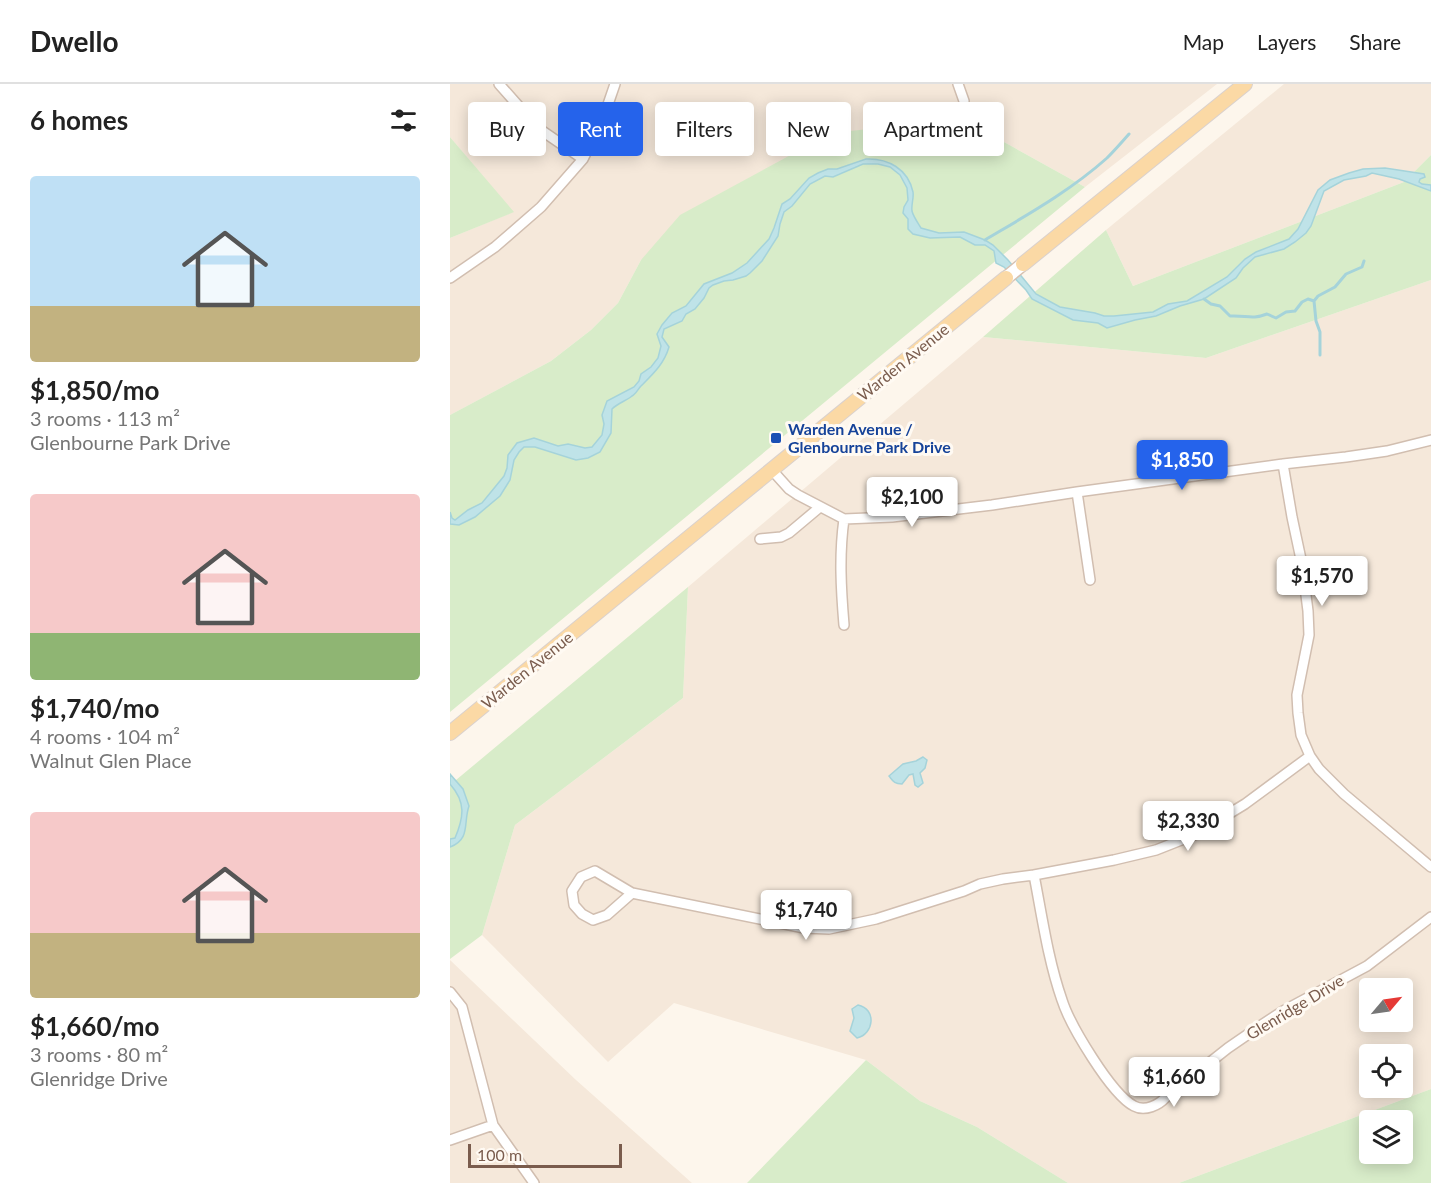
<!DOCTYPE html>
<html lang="en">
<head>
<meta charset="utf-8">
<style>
	:root { --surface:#fff; --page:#f2f2f2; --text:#222; --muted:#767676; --line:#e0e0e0; --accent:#2563eb }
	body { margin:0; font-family:Lato,sans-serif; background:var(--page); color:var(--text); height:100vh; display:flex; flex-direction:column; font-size:22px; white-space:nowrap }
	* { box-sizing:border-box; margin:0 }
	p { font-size:20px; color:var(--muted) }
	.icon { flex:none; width:33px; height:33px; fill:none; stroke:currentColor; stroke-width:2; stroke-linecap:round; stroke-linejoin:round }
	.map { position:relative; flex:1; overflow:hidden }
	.sheet { display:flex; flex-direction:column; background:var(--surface); width:450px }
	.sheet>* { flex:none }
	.hud { position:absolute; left:18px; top:18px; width:570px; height:54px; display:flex; gap:12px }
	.needle { width:39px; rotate:61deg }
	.fabs { position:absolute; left:909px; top:894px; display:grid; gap:12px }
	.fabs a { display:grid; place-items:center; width:54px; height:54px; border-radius:6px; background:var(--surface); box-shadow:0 3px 15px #0003; font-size:30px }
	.scale { position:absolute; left:18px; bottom:15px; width:154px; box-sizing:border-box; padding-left:6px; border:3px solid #7a5c4d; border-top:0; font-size:16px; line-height:21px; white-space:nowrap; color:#7a5c4d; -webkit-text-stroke:4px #fffaf3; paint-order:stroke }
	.price { position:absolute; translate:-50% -51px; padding:0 14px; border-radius:6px; background:#fff; color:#222; font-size:20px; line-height:39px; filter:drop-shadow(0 2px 3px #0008) }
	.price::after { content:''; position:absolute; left:50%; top:36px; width:18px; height:14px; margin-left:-9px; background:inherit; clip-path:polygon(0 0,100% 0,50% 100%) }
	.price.current { background:var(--accent); color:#fff }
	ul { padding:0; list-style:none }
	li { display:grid; align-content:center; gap:12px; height:318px; padding:0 30px }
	li span { display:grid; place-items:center; height:186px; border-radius:6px; color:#555 }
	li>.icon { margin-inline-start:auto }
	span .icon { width:108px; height:108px; fill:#fffc; stroke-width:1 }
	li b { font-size:26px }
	h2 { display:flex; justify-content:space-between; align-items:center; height:72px; padding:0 30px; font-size:26px }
	.tag { padding:0 21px; border-radius:6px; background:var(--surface); box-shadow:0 3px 15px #0003; font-size:21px; line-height:54px }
	.tag.current { background:var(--accent); color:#fff }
	header { display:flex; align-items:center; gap:36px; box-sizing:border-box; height:84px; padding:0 30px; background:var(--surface); border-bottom:2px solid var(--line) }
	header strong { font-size:28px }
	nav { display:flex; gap:33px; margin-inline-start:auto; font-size:21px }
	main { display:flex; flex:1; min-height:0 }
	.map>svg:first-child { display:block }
	.residential { fill:#f5e8da; fill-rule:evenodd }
	.green { fill:#d8ecc9; fill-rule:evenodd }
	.water { fill:#bfe3e8; stroke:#a5d3da; stroke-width:1.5 }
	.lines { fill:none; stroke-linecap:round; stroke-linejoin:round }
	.stream { stroke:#a5d3da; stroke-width:3 }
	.street-casing { stroke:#d1beb0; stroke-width:12 }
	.secondary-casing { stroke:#d6c0b0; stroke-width:15 }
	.primary-casing { stroke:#dad1cd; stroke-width:16 }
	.street { stroke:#fff; stroke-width:9 }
	.secondary { stroke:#fff; stroke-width:12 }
	.primary { stroke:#fbd9a5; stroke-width:14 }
	.transit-dot { fill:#1a4fb4; stroke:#fffaf3; stroke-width:2 }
	.labels { text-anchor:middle; stroke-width:6; stroke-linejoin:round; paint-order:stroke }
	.street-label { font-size:16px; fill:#7a5c4d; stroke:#fffaf3 }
	.transit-label { font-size:16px; font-weight:bold; fill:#164399; stroke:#fffaf3; text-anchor:start }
</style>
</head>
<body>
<header>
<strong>Dwello</strong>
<nav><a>Map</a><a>Layers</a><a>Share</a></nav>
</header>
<main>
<section class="sheet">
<h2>6 homes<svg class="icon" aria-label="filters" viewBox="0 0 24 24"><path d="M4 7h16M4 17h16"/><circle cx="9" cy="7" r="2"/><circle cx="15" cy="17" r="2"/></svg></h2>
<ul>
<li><span style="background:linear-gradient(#bfe0f5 70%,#c2b280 0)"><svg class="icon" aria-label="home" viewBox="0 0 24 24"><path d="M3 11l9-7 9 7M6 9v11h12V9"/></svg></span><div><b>$1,850/mo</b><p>3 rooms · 113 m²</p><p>Glenbourne Park Drive</p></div></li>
<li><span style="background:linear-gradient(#f6c9c9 75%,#8fb573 0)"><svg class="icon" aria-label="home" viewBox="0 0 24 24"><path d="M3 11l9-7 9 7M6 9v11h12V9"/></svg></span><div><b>$1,740/mo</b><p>4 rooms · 104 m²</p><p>Walnut Glen Place</p></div></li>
<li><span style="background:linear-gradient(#f6c9c9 65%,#c2b280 0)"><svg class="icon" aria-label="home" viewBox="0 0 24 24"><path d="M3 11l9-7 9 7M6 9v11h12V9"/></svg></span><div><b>$1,660/mo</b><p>3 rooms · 80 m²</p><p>Glenridge Drive</p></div></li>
</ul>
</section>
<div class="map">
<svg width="981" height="1099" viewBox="0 0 981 1099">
	<rect width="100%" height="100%" fill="#fdf6ec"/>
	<path class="residential" d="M0,0h767l-132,103 -128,-71 -17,-7 -40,27 -31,-7 -228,131 -23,43 -27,27 -40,31 -101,54v-177l63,-26 -63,-75z
		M834,0h147v71l-27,27 -271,104 -27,-56z
		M981,196v809l-252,94h-111l-91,-56 -57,-26 -54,-41 -192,-57 -66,59 -126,-127 33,-110 168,-127 5,-111 295,-250 223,21zM920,904h32v34h-32zM920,970h32v34h-32z
		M0,876l126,120 116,103h-242z"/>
	<path class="green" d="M489,25l18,7 128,71 -635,525v-297l101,-54 40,-31 27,-27 23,-43 39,-45 151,-82 38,-4 31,7z
		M0,53l64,75 -64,26z
		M981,71v125l-225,78 -223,-21 123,-107 27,56 271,-104z
		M238,503l-5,111 -168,127 -33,110 -32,24v-174z
		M416,976l54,41 57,26 91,56h-321z
		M981,1005v94h-252zM920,1036h32v34h-32z"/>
	<path class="water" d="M416,75c22,-1 42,10 47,33 1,6 -2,13 -1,19 1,5 6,12 9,17l18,5 25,-1 21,8 8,5 15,15 28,34 24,13 35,6 9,3h10l39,-4 15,-8 19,-3 40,-24 18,-18 11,-7 33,-13 9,-10 20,-39 12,-10 19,-7 14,-4 22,-1 39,6 1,3 -5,2 -1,3 3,2 9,1v6l-32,-12 -27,-6 -6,3 -22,4 -20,11 -13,35 -5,7 -11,9 -11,7 -29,8 -12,11 -7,10 -32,21 -24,7 -24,10 -21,4 -28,8 -9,-5 -25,-3 -41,-21 -6,-9 -22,-23 -8,-4 -2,-12 -9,-6h-10l-15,-8 -30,1 -17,-4 -5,-5v-10l-5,-6 1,-6 4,-7 -1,-12 -7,-13 -10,-8 -12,-3h-15l-30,13 -8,-1 -15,8 -18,22 -8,6 -4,12 -2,12 -16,25 -12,12 -4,3 -13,4 -9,1 -11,4 -4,3 -5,10 -9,11 -9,5 -4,7 -18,8 -2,8 7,10c-5,17 -16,27 -28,39 -3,3 -5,8 -9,10 -6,5 -14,7 -20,13l-1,24 -11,19 -12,6 -12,2 -41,-13h-11l-5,5 -5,8 -4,20 -10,16 -25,21 -16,8 -9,-1v-12l2,6 3,2 13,-10 14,-7 22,-27 3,-8 1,-13 9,-12 17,-5 24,8 10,-2 17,4 7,-1 10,-12 2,-11 -2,-9 5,-14 27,-14 5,-6 2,-7 10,-7 7,-9 3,-12 -4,-12 5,-9 10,-12 14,-7 18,-22 28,-11 15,-10 22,-24 5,-11 8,-24 8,-5 19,-21 9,-5 10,-4h9z
		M473,673l4,3 -2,8 -5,5 3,10 -5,4 -3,-2 -2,-11 -4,1 -7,9c-8,0 -9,-3 -13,-8l14,-12 13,-3z
		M0,690l13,15 6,17c-6,17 2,33 -19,41v-8l5,-1c9,-21 11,-36 -5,-54z
		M408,921c19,4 16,29 -1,33l-7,-7 4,-13 -2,-9z"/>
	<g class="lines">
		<path class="stream" d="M535,156c42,-25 85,-49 122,-82 8,-8 15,-16 22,-24
			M754,215l7,5 9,2 10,10c17,-1 21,4 37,-2l9,4 10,-6 9,-1 7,-9 6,-3 6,2 4,-5 17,-9 11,-13 16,-7 2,-6
			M864,217l2,20 4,11v23"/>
		<defs>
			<path id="street" d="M49,0l39,44 45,31
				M508,0l6,17
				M0,194l45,-31 46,-40 42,-48 21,-43 11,-32
				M833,380l9,53 10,47 6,47 1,24 -12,60 1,18 3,22 9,21 9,13 25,25 87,73
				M321,385l18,20 9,6 46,24 48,-2 100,-12 85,-13 206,-28 63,-7 41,-6 44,-11
				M627,408l13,88
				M310,455l21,-2 8,-4 31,-26
				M394,541c-3,-36 -5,-70 0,-106
				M584,791c8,41 14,85 28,125 8,25 49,94 72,106 11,6 25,-1 32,-9l62,-49 32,-22 23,-15 84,-45 64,-49
				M182,809l-25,22 -14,5 -11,-6 -8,-9 -2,-14 9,-14 14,-6 37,22 172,35 25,1 47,-10 88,-28 16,-7 23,-5 31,-4 80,-15 42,-10 38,-15 51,-31 65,-48
				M0,908l12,15 31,118 41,58
				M0,1056l43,-15"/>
			<path id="secondary" d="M556,194l17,-14"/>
			<path id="primary" d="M573,180l222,-180
				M0,649l556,-455"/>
		</defs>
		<use href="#street" class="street-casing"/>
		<use href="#secondary" class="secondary-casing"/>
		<use href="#primary" class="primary-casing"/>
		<use href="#street" class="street"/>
		<use href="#secondary" class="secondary"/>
		<use href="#primary" class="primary"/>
	</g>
	<rect class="transit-dot" x="320" y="348" width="12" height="12" rx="3"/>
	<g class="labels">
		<g class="street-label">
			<text transform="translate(453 278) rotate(-39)" y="6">Warden Avenue</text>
			<text transform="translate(77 586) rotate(-39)" y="6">Warden Avenue</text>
			<text transform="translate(845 923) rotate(-31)" y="6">Glenridge Drive</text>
		</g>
		<g class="transit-label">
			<text x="338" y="351">Warden Avenue /<tspan x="338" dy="18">Glenbourne Park Drive</tspan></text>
		</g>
	</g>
</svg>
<div class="fabs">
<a><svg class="needle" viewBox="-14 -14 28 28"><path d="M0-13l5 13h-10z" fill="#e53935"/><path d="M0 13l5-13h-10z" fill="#767676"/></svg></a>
<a><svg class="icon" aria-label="locate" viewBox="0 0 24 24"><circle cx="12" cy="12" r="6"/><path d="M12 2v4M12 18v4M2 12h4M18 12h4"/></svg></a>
<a><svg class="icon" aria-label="layers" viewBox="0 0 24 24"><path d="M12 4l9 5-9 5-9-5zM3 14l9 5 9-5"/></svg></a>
</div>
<div class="scale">100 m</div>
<b class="price current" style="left:732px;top:407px">$1,850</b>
<b class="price" style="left:462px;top:444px">$2,100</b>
<b class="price" style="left:872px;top:523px">$1,570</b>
<b class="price" style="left:738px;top:768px">$2,330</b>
<b class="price" style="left:356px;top:857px">$1,740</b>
<b class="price" style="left:724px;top:1024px">$1,660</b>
<div class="hud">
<a class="tag">Buy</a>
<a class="tag current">Rent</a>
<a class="tag">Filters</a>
<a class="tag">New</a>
<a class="tag">Apartment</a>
</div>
</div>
</main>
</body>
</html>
